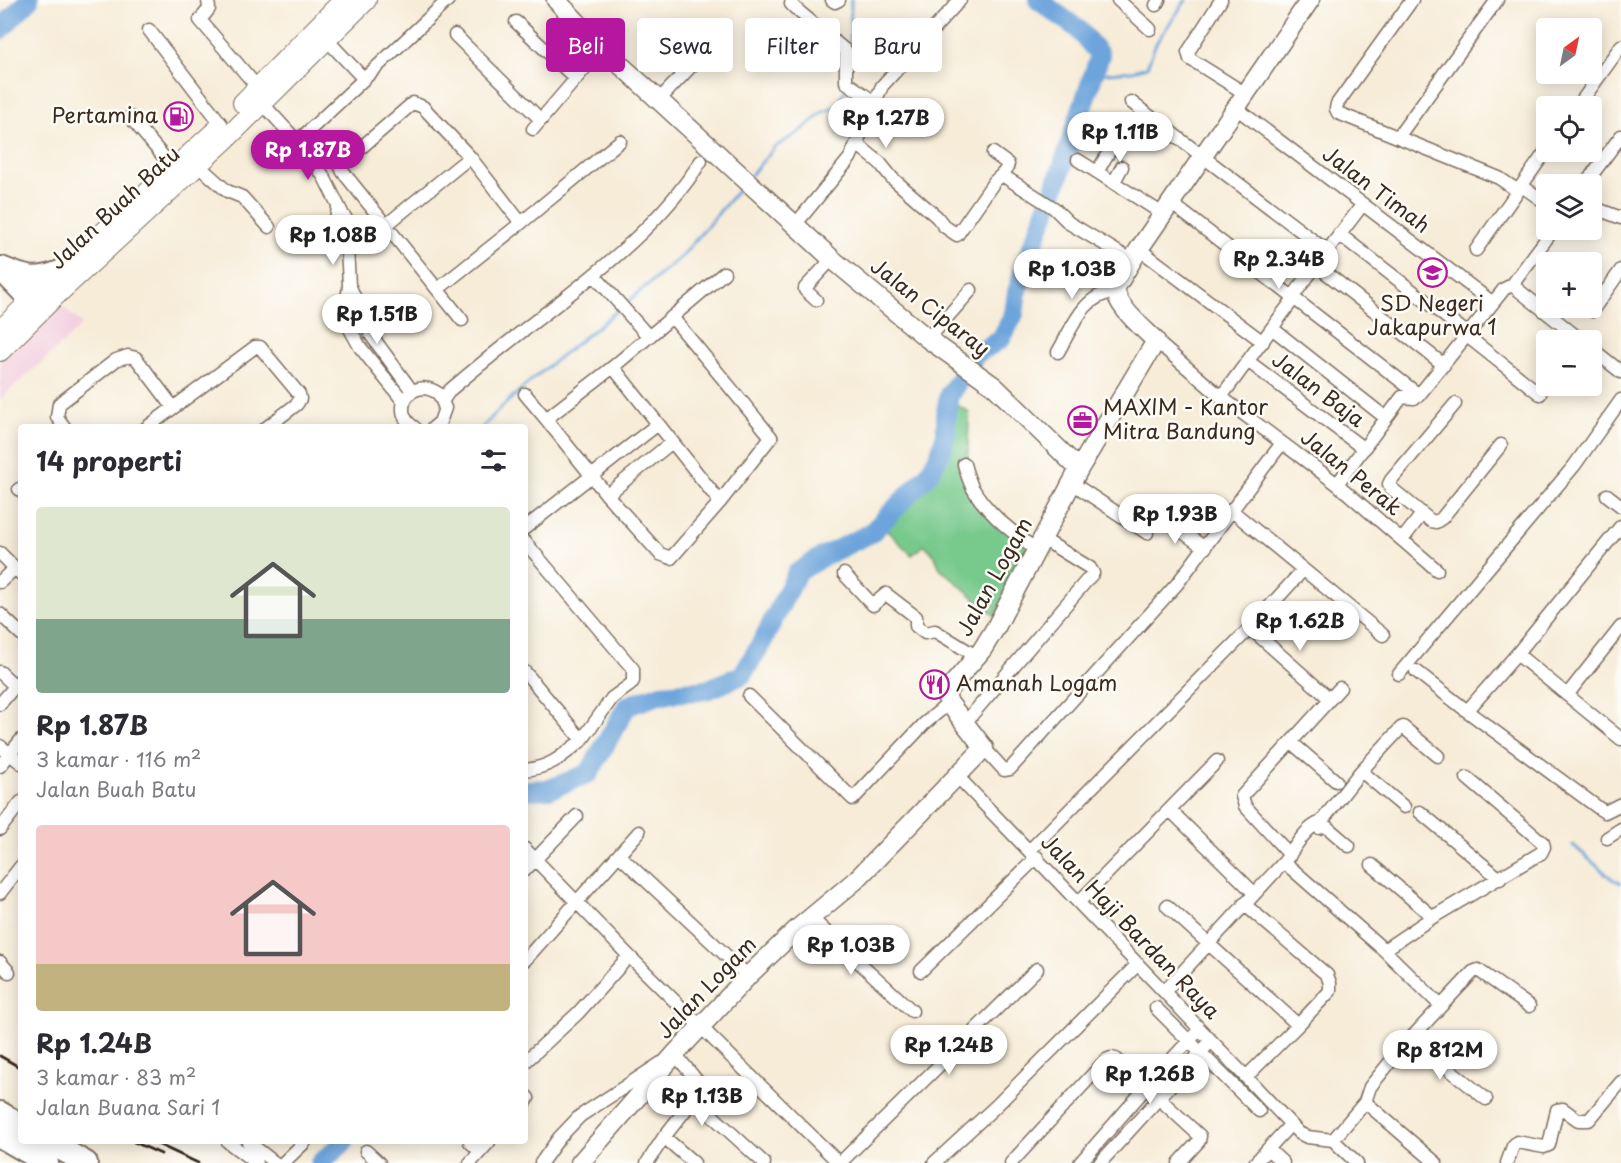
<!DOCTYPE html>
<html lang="id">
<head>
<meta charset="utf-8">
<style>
	:root { --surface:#fff; --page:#f2f2f3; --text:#2b2b33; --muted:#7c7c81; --accent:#b5179e }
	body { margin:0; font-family:"Playpen Sans",sans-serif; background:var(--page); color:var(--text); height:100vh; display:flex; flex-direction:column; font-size:22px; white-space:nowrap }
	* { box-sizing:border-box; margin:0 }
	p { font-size:20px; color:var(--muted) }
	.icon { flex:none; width:33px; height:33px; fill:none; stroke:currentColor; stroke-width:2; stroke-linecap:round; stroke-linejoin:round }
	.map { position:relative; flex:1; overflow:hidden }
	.side { position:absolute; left:18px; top:424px; width:510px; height:720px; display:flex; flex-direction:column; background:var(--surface); border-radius:6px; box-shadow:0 3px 15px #0003 }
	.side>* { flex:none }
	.banner { position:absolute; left:546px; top:18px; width:570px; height:54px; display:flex; gap:12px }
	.needle { width:39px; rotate:33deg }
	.controls { position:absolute; left:1536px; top:18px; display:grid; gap:12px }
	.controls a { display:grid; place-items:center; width:66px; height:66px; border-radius:6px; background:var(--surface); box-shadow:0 3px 15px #0003; font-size:30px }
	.price { position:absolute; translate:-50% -51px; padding:0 14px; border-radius:21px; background:#fff; color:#222; font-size:20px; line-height:39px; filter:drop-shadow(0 2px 3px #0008) }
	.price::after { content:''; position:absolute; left:50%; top:36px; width:18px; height:14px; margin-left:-9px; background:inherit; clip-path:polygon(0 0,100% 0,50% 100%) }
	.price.on { background:var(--accent); color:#fff }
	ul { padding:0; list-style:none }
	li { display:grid; align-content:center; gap:12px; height:318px; padding:0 18px }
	li span { display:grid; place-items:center; height:186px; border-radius:6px; color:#555 }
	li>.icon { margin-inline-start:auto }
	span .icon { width:108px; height:108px; fill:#fffc; stroke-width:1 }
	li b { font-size:26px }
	h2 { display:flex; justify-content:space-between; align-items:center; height:72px; padding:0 18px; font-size:26px }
	.chip { padding:0 21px; border-radius:6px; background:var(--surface); box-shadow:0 3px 15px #0003; font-size:21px; line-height:54px }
	.chip.on { background:var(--accent); color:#fff }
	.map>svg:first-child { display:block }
	.built { fill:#f3cfdf }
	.grass { fill:#77c98c; stroke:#597a55; stroke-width:1.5 }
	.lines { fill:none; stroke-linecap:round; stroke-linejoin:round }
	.stream { stroke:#6da4db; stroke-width:3 }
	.river { stroke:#6da4db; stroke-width:20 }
	.street-casing { stroke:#7d6e5f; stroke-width:15 }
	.secondary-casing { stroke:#7d6e5f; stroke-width:21 }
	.primary-casing { stroke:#7d6e5f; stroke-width:22 }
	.highway-casing { stroke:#7d6e5f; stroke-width:26 }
	.street { stroke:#fff; stroke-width:12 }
	.secondary { stroke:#fff; stroke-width:18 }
	.primary { stroke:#fff; stroke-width:20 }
	.highway { stroke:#fff; stroke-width:22 }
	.rail { stroke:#3b2a1e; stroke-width:3 }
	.labels { text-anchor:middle; stroke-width:5; stroke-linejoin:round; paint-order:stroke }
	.poi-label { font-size:21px; fill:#3b2a1e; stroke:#fdfcf7; text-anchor:start }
	.street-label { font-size:21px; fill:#3b2a1e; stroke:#fdfcf7 }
</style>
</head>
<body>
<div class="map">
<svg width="1621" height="1163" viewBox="0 0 1621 1163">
	<rect width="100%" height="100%" fill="#fdfcf7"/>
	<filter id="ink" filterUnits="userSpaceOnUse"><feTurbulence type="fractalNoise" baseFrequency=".0167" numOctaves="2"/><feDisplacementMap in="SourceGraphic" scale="12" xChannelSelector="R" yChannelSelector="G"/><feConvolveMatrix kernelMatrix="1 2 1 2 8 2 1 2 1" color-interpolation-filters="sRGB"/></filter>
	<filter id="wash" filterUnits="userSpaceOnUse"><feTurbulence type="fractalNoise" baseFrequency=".008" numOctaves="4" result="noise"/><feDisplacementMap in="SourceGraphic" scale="24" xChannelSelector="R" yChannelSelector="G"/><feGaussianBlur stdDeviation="1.35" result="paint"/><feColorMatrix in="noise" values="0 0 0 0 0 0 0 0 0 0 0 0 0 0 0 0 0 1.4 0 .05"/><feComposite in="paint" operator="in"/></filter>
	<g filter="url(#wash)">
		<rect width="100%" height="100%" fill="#f7ecd8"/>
		<path class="built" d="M60,304l22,20 -13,14 -69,61v-39z"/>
		<path class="grass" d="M953,403l16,9 -1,50 11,34 51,50 -35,70 -55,-48 -6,-13 -9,-10 -13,10 -27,-26 31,-38 26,-29z"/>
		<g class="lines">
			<path class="stream" d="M850,49l1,-49
				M1095,74l38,-3 14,-4 9,-24 30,-43
				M751,175l24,-28 26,-16 22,-19 15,-6 9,-21
				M624,305l58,-49 61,-72
				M482,428c41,-46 91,-80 137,-119
				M1573,845l39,34 9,4"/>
			<path class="river" d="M0,30l29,-30
				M525,790l25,-1 39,-16 38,-67 34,-12 46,-4 35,-15 19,-31 36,-71 23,-15 51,-25 57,-58 11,-19 7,-21v-23l3,-17 27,-41 25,-15 13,-25 3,-22 11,-35 27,-69 45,-133 -22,-26 -40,-29
				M320,1163l24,-21"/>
		</g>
	</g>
	<g filter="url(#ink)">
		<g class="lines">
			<defs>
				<path id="street" d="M208,0l1,9 -9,11 58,68
					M792,0l-1,4 5,5 50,42v31l28,20
					M832,0l3,2 4,-2
					M1118,0l32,29
					M1221,0l-33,52 2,7 56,35
					M1412,0l-75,104 -1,5 2,4 161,65 19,13
					M1156,5l3,-5
					M516,22l60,57
					M149,30l73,95
					M455,35l86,85
					M327,40l37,39
					M659,100l36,-38
					M1131,102l196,149
					M262,103l44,48 18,26 18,36
					M1578,106l43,-60
					M1236,108l257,195
					M130,117l43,51
					M533,129l69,-81
					M1398,137l99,-137
					M298,141l150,-141
					M857,144l23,19 12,15 45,39 7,9 13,9 37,-53c6,-6 13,-10 14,-18l-15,-11
					M1078,160l85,54
					M198,165l29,26 15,6 27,30
					M1097,172l20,-34
					M1002,175l52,33 15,15 62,37
					M1114,182l8,-15
					M1585,184l36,-48
					M1522,186l24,17
					M1171,203l248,192
					M1592,207l29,11
					M338,208l-2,11 4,15 7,11 2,41 -3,22 3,19 11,20 44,55
					M345,217l5,11 -2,4
					M795,225l55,-67 32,-72 78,-86
					M1339,234l129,100
					M347,245l18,-6 15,-9 90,-73
					M1139,249l124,93
					M1476,250l70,-99
					M1316,265l128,100
					M594,275l55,62
					M1512,285l69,55
					M350,287l21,48 41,56
					M438,289l83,-66 99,-82
					M816,300l-11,-10v-2l27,-29
					M1592,311l29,-41
					M462,320l-119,-148 -2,-4 1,-4 71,-61 10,4 47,50 51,66
					M1273,329l113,89
					M1467,336l73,58
					M928,339l43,-49
					M1156,341l65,56 116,87 100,86
					M1592,349l29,23
					M1058,352c13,-22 27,-61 57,-59
					M1249,362l115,87
					M613,367l-67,52 61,76 53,59 11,4 49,-56 51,-65 -99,-120
					M525,394l21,25
					M1221,397l71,-96 1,-5 70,-92
					M443,400l7,-10c33,-28 67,-55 101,-81 55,-43 112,-88 150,-148
					M1455,404l-64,76 -2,4 2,4 40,33 5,1 6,-4 59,-73
					M65,428l-8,-11 2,-13 57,-44 12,-4 8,2 37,49
					M146,428l109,-81h5l4,5 35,42 1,5 -3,5 -31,24
					M415,428c-27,-16 -4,-54 24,-34l6,14 -5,14 -7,6
					M964,464c2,8 5,16 8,23 15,27 41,45 65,64
					M1072,483l75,50
					M1337,484l65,-87 12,1 5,-3 85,-106 8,-4 41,-55
					M19,489l2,2
					M607,495l65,-53
					M1607,495l14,11
					M720,502l-107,-135 111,-94
					M1231,510l152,125
					M1163,518l42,30
					M525,528l133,-104
					M1402,540l20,-26
					M525,542l108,127v12l-3,4 -18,13 -30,42
					M0,553l21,21
					M844,574l29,31 13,-11 30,23v9l9,7 10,-2 41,25
					M0,582l15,-14
					M0,614l21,20
					M1250,628l80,71
					M1517,654l104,-128
					M1416,671l51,40
					M0,672l15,14
					M525,672l57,68c-20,16 -30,27 -57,30
					M1399,674l175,-208 47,-66
					M1567,695l54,-68
					M749,696l104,103 71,-75 25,-21
					M0,704l21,-25
					M964,724l129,-151 -3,-5 -47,-29
					M1621,739l-104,-85 -50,57 133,98 5,3 16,-8
					M1291,742l45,39
					M0,746l21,17
					M984,748l20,22 6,-1 167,-185 105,-141
					M0,766l21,-26
					M1361,771l43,36
					M957,776l289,301 53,56 8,4 26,3
					M1170,810l84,83
					M1420,812l80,67
					M1321,822l28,24
					M1319,828l2,-6 40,-51 40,-43 2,-1 35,29
					M0,829l21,-27
					M1607,838l14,-9
					M525,849l104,107 210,207
					M1030,850l220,-222 53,-58
					M619,855l129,121
					M1290,855l-45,-49 -3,-10 98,-108
					M1284,862l100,88 57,56
					M1372,865l61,52
					M525,870l52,-54
					M0,893l21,-27
					M1079,902l138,-141
					M1167,906l131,119 32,-34v-8l-3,-8 -83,-71
					M811,918l101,93
					M1384,950l49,-33 108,-64 3,-6 -1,-4 -76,-65
					M525,960l114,-128
					M0,962l9,10
					M921,971l116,-114
					M1165,991l119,-129c11,-13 19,-33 37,-40
					M1156,1008l103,103
					M1412,1039l74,60
					M675,1054l23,28 1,5 -5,12 70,64
					M525,1062l53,-49 51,-57
					M1246,1077l52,-52
					M525,1095l3,3 -3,6
					M1365,1102l71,61
					M664,1137l30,26
					M1333,1140l32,-38 5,-15 29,-36 74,-79 5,-2 51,36
					M1333,1140l24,23
					M228,1142l28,21
					M248,1142l27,21
					M470,1142l10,9
					M1268,1149l15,14
					M366,1151l13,12
					M283,1163l22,-21
					M470,1163l19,-21
					M541,1163l18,-25 21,-22 81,-53
					M647,1163l17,-26 30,-38
					M840,1163l197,-194
					M934,1163l61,-56 143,-143
					M1011,1163l95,-103 5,-2 5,1 84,77 -1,5 -20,22
					M1080,1163l77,-88 43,-46
					M1100,1163l111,-122
					M1255,1163l35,-38
					M1507,1163l6,-17 4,-4 27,5 5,-2 8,-35 6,-1 15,11h11l32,-38"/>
				<path id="secondary" d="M556,0l46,48 230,211 96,80 66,47 85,83
					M580,1163l95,-109 73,-78 48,-46 60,-50 128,-132 -35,-45 -3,-8 1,-4 35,-41 14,-23 83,-158 77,-128c-12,-12 -43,-37 -40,-54l23,-38 171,-249"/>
				<path id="primary" d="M243,103l101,-103
					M0,331l60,-59 158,-143
					M0,351l54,-54 174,-160 138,-137"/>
				<path id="highway" d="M1,268c24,10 34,14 59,4
					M3,271l28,29
					M0,1113l21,12
					M0,1136l47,27
					M49,1142l37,21"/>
			</defs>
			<use href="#street" class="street-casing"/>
			<use href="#secondary" class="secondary-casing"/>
			<use href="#primary" class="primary-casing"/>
			<use href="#highway" class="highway-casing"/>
			<use href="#street" class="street"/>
			<use href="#secondary" class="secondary"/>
			<use href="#primary" class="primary"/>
			<use href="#highway" class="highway"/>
			<path class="rail" d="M0,1056l21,12
				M134,1142l27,12
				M153,1142l45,21"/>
		</g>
	</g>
	<defs>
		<symbol id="fuel-ring" viewBox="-11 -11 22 22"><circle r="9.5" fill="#fdfcf7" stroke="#b5179e" stroke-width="1.5"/><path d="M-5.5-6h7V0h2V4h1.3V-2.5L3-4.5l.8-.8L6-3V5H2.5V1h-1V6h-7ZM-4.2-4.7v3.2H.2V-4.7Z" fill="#b5179e"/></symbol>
		<symbol id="school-ring" viewBox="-11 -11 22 22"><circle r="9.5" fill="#fdfcf7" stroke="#b5179e" stroke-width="1.5"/><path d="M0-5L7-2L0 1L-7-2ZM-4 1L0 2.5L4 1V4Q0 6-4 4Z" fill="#b5179e"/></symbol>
		<symbol id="office-ring" viewBox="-11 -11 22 22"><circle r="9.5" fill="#fdfcf7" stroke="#b5179e" stroke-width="1.5"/><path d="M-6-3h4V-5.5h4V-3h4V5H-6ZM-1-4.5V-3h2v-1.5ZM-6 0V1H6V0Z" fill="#b5179e"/></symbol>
		<symbol id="restaurant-ring" viewBox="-11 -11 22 22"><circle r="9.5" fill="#fdfcf7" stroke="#b5179e" stroke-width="1.5"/><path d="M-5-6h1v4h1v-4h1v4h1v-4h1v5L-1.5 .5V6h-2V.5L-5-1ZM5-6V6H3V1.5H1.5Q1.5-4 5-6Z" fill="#b5179e"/></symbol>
	</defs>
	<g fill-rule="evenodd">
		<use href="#fuel-ring" x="162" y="100" width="33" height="33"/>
		<use href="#school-ring" x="1416" y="256" width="33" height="33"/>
		<use href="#office-ring" x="1066" y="404" width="33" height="33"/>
		<use href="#restaurant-ring" x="918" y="668" width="33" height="33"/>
	</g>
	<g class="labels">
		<g class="poi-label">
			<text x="158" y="123" text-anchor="end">Pertamina</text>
			<text x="1432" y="311" text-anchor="middle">SD Negeri<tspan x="1432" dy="24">Jakapurwa 1</tspan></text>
			<text x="1103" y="415">MAXIM - Kantor<tspan x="1103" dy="24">Mitra Bandung</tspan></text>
			<text x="956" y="691">Amanah Logam</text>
		</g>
		<g class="street-label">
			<text transform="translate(1376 190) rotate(37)" y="7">Jalan Timah</text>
			<text transform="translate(115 208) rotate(-43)" y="7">Jalan Buah Batu</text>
			<text transform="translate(930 308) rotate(38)" y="7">Jalan Ciparay</text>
			<text transform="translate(1318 390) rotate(37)" y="7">Jalan Baja</text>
			<text transform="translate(1351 473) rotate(39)" y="7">Jalan Perak</text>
			<text transform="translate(995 577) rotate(-61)" y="7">Jalan Logam</text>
			<text transform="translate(1130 927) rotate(46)" y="7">Jalan Haji Bardan Raya</text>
			<text transform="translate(707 988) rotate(-46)" y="7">Jalan Logam</text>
		</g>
	</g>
</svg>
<div class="controls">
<a><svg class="needle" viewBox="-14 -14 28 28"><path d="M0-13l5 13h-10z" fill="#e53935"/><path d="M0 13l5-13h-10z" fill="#7c7c81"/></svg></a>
<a><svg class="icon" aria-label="locate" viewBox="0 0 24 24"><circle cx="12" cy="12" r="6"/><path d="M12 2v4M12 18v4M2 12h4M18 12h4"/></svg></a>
<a><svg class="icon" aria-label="layers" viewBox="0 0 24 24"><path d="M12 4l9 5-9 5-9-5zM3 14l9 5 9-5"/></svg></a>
<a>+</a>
<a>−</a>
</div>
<b class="price" style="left:886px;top:149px">Rp 1.27B</b>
<b class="price" style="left:1120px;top:163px">Rp 1.11B</b>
<b class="price on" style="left:308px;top:181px">Rp 1.87B</b>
<b class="price" style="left:333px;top:266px">Rp 1.08B</b>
<b class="price" style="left:1279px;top:290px">Rp 2.34B</b>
<b class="price" style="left:1072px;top:300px">Rp 1.03B</b>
<b class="price" style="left:377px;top:345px">Rp 1.51B</b>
<b class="price" style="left:1175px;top:545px">Rp 1.93B</b>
<b class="price" style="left:1300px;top:652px">Rp 1.62B</b>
<b class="price" style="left:851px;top:976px">Rp 1.03B</b>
<b class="price" style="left:949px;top:1076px">Rp 1.24B</b>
<b class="price" style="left:1440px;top:1081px">Rp 812M</b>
<b class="price" style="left:1150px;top:1105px">Rp 1.26B</b>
<b class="price" style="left:702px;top:1127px">Rp 1.13B</b>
<div class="banner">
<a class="chip on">Beli</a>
<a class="chip">Sewa</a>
<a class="chip">Filter</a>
<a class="chip">Baru</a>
</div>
<section class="side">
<h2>14 properti<svg class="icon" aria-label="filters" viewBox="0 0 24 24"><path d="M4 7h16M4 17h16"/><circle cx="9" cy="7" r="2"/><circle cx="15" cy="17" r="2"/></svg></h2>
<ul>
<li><span style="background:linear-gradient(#dfe7d0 60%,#7fa58c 0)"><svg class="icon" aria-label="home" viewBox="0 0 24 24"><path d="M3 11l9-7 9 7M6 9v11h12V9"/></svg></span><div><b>Rp 1.87B</b><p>3 kamar · 116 m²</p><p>Jalan Buah Batu</p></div></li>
<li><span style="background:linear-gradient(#f6c9c9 75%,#c2b280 0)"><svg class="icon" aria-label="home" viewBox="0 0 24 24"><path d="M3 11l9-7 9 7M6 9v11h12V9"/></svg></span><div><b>Rp 1.24B</b><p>3 kamar · 83 m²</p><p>Jalan Buana Sari 1</p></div></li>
</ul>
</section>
</div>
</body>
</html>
